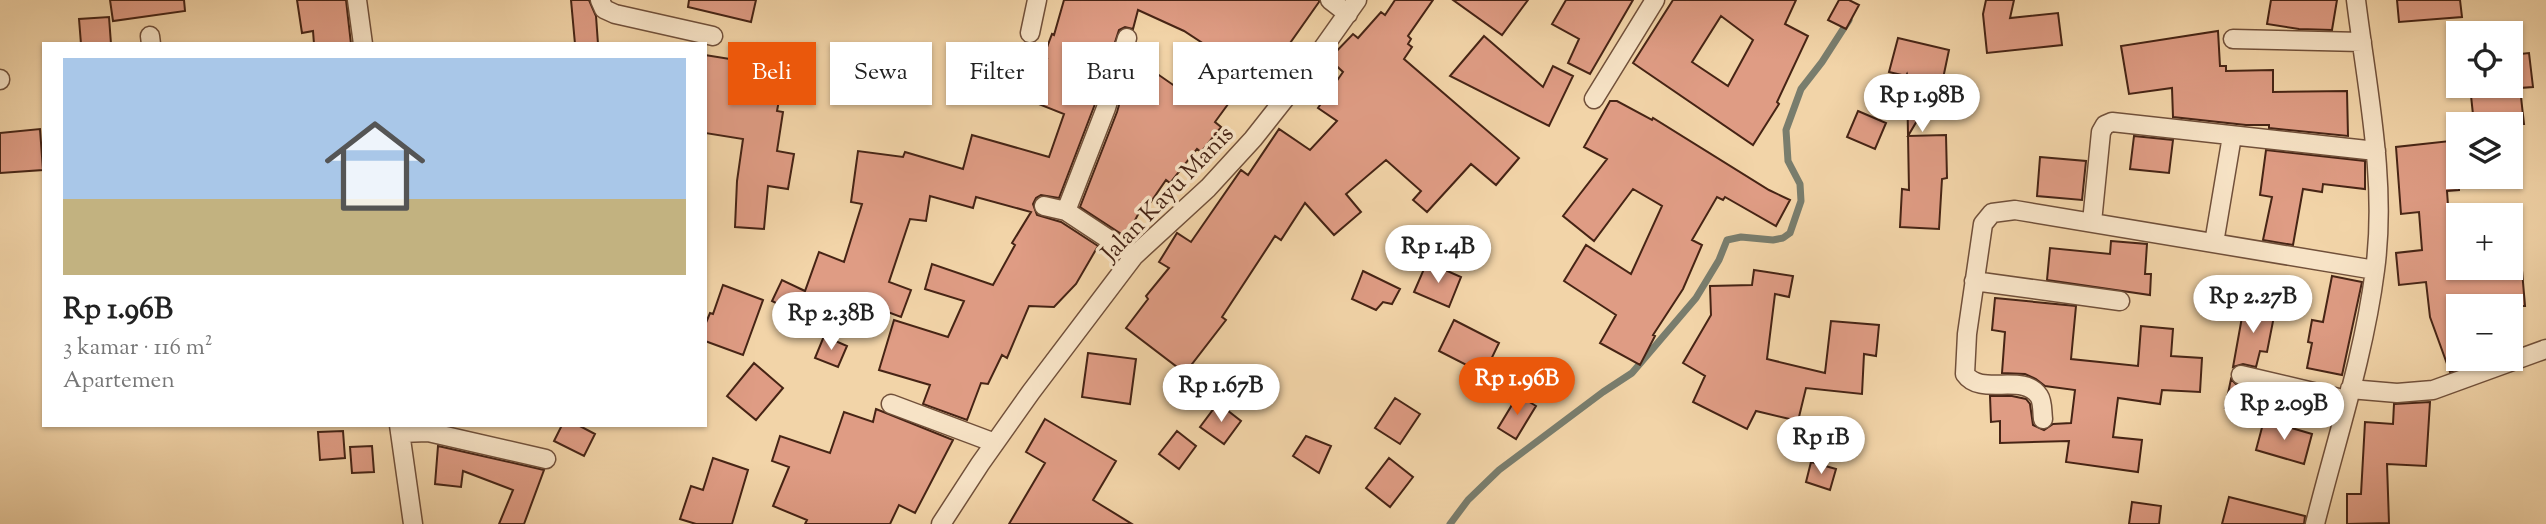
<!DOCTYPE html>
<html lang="id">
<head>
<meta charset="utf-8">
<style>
	:root { --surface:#fff; --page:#f6f6f6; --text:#222; --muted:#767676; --accent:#ea580c }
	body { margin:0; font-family:"Sorts Mill Goudy",serif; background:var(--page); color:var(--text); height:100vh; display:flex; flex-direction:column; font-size:26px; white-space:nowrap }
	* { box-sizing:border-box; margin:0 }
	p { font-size:23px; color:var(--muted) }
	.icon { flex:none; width:38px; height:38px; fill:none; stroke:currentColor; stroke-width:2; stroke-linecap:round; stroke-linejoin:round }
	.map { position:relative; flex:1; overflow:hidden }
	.sheet { position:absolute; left:42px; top:42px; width:665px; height:385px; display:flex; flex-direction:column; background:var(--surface); border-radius:0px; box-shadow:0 2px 5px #0004 }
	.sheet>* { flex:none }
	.hud { position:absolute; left:728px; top:42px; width:665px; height:63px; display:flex; gap:14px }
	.tools { position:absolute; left:2446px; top:21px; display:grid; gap:14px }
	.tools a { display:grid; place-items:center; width:77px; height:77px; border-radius:0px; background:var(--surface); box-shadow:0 2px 5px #0004; font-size:35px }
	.price { position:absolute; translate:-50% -60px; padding:0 16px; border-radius:24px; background:#fff; color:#222; font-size:23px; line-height:46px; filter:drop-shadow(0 2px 4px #0008) }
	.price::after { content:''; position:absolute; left:50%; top:42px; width:21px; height:16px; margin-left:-10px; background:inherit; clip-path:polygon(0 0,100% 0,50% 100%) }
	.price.selected { background:var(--accent); color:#fff }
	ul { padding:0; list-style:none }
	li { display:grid; align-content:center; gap:14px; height:371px; padding:0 21px }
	li span { display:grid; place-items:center; height:217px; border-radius:0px; color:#555 }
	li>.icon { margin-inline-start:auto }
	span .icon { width:126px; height:126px; fill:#fffc; stroke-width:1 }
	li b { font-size:30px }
	.tag { padding:0 24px; border-radius:0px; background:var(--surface); box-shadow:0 2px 5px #0004; font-size:24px; line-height:63px }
	.tag.selected { background:var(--accent); color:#fff }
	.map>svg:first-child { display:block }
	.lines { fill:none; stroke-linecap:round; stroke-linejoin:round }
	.stream { stroke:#797d6d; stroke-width:7 }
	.building { fill:#df9c84; stroke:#462415; stroke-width:2; fill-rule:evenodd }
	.street-casing { stroke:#71503a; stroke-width:21 }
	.street { stroke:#f7e3c6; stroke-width:18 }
	.labels { text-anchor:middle; stroke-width:7; stroke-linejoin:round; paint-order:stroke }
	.street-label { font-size:24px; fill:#462415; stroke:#f7e3c6 }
</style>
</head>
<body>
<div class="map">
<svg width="2546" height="524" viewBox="0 0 2546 524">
	<rect width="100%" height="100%" fill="#f2d4a8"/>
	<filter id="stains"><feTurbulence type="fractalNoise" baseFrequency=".00286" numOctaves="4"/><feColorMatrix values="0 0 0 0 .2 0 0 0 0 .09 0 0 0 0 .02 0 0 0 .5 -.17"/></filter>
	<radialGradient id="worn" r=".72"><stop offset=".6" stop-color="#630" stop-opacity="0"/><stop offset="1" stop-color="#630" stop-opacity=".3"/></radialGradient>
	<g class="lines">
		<path class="stream" d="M1450,524l18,-24 31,-30 104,-78 29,-19 64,-75 23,-38 8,-20 14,-3 32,3 10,-2 7,-5 11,-32 -1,-17 -12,-23 -2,-31 15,-41 21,-27 27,-42"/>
	</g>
	<path class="building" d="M110,0h74l1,11 -72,10z
		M297,0h49l5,44h-37l-1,-13 -11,2z
		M571,0h18l7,16 2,28h-23z
		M689,0h67l-5,22 -63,-15z
		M1064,0h255v2l-62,88 -12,-9 -30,41 6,5 -20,25 -4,-3 -27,34 -4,-3 -20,29 -4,-2 -16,30 -46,-30 37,-95 16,-55 46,32 31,-41 -26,-17 -46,-21 -5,19 -8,-2 -6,3 -24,74 -36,94 -18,-3 -5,3 -3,6 4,11 24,7 37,24 -22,38 -22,23 -25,-1 -22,52 -5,-3 -14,29 -7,-1 -14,37 -44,-16 7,-19 -51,-15 15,-50 54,17 16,-36 -39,-12 7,-25 61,21 22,-40 -3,-2 19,-31 -55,-15 -3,11 -43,-12 -4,25 -16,-2 -21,63 22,8 -10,27 -48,-18 -17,34 -64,-32 10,-21 23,11 14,-39 25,10 18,-58 -11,-2 7,-51 45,6 2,-5 58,17 9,-34 77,22 15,-43 -33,-13 16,-42 -4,-1 9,-24 2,1z
		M1395,0h38l-25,36 3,3 -3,5 4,3 -8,12 115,99 -23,27 -25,-21 -44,48 -14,-12 8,-9 -35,-31 -40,34 15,18 -27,23 -29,-32 -24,37 -6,-4 -53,81 4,3 -41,53 -59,-45 22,-29 -2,-3 23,-28 -10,-6 18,-29 14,9 50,-72 7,5 31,-46 31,21 27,-29 -19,-13 25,-36 -14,-13 24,-25 5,4 23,-26 4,3z
		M1453,0h75l-26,35z
		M1566,0h67l-43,74 -22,-11 11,-24 -27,-15z
		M1673,0h123l-11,24 23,12 -31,66 2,2 -26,41 -120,-82zM1721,16l32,24 -25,46 -36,-24z
		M1839,0h10l10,5 -13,24 -18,-9z
		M1986,0h28l-4,18 48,-5 4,32 -75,8 -4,-39z
		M2271,0h66l-5,30 -33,-1 -32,-5z
		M2397,0h63l2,17 -63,5z
		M109,17l2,27h-30l-2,-25z
		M2218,31l2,35h6v5l47,-1v22l74,-1 1,45 -79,-8v-3h-23l-73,-8 -1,-29 -43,6 -8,-48z
		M1484,36l59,51 10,-21 20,10 -24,50 -99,-50z
		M1898,38l51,12 -8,38 -4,-1 -29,49 38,-1 1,43 -5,1 -3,50 -39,-2 2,-38 7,1 -2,-111 1,-2 -1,-3 -1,2 -17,-4z
		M2529,53l4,34 -13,1 4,36h-50l-4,-38h41v-31z
		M705,55l80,13 -8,43 6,1 -6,39 17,3 -6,35 -20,-3 -4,43 -29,-2 2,-46 6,-42 -38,-6z
		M1610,101h7l35,19 1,-2 116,72 21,10 -14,26 -51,-29 -2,3 -6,-3 -25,43 10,5 -19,44 -30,46 2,1 -15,29 -40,-22 16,-28 -52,-34 22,-36 45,29 31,-68 -29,-17 -39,52 -31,-25 44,-57 -23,-12z
		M1858,111l28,12 -11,26 -28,-12z
		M40,129l3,41 -43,3v-40z
		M2134,136l39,4 -4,33 -39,-4z
		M2459,140v50l-12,1 6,84 69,-5 3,36h-66v63l-9,3 -20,-55 -4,-35 -27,3 -3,-32 26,-3 -3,-38 -18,2 -5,-67z
		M2266,150l99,11v28l-42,-5 -1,8 -19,-3 -10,56 -30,-5 9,-43 -12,-2z
		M2040,157l46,4 -4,39 -45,-4z
		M2111,241l36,3 -2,30h6l-1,21 -103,-15 3,-32 60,6z
		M1427,262l34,15 -12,30 -35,-15z
		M1754,270l39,6 -4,21 -14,-3 -8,65 58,14 6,-52 48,4 -3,31 -12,-2 -2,40 -56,-6 -8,33 -42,-10 -9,18 -54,-27 12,-26 -22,-13 28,-48 -1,-29 42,-1z
		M1363,271l37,18 -8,15 -9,-2 -7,8 -24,-11z
		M2332,276l30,6 -20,93 -35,-7 5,-25 -4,-1 4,-22 11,2z
		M723,285l40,15 -20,55 -38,-14v-16l5,-12 3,1z
		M1995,298l81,8 -5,53 67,7 3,-40 32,3 -2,27 31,2 -2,34 -38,-2 -2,14 -42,-6 -5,39 29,3 -4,32 -72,-10 3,-21 -69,2v-22l-9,1 -1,-26h22l14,3 4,5 3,21 11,5 9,-6 18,-1 4,-33 -30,-4 -9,-7 -11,-5 -23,-1 3,-41 -13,-2z
		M2244,306l31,5 -8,41 -7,-1 -4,16 -13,-3 -10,3z
		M1454,320l45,23 -15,31 -45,-23z
		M824,336l23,10 -9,21 -23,-9z
		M1088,353l48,6 -6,45 -48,-7z
		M754,363l29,25 -27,32 -29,-24z
		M2231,379l7,7 14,3 -5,24 -22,-5z
		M1518,395l18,11 -20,33 -18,-11z
		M1395,398l25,16 -20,30 -25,-16z
		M2430,402l-4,64 -39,-2 2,59 -42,1v-30h14l4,-72 28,2 1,-20z
		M1218,403l23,18 -17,23 -24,-17z
		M876,409l77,31 -38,73 -16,-8 -9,19h-85l2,-4 -34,-14 16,-39 -17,-6 8,-25 50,17 14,-41 29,10z
		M1045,419l71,42 -23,39 39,24h-123l36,-61 -19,-11z
		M2264,420l48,14 -8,30 -48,-14z
		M562,425h16l17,9 -11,22 -30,-15z
		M343,431l2,27 -25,2 -2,-28z
		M1177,431l19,15 -17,23 -20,-15z
		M1306,436l25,10 -12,27 -26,-17z
		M372,446l2,26 -22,1 -2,-26z
		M438,446l106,24 -20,54h-25l14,-34 -50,-19 -2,16 -26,-3z
		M713,458l35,12 -16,54h-36l-16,-5 11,-33 12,4z
		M1389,458l24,19 -23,30 -24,-19z
		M1811,462l25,7 -6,21 -24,-8z
		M2229,497l76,19 -1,8h-82z
		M2132,502l29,4 -2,18h-30z"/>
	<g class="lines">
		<defs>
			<path id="street" d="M357,0l6,44
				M600,0l4,9 11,5 98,22
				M1330,0l18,14
				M1030,33l7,-33
				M150,36l1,8
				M2233,39l129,3
				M0,79v1
				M1594,99l61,-99
				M1044,206l22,5 68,45
				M1066,211l40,-103 21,-70
				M2092,222l9,-90 4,-7 7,-3 264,29
				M2214,243l18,-107
				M1974,281l146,20
				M2241,375l106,25
				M2350,389l47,4 36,-3 113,-41
				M891,404l104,39
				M2043,419c-1,-7 0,-17 -4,-23 -16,-24 -58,1 -74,-22l2,-40 16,-110 9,-11 23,-3 360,60
				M399,425l14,99
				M400,433l28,-1 118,27
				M941,524l39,-60 51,-72 103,-136 74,-68 45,-49 53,-67 51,-72
				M2315,524c21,-84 49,-168 60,-254 12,-89 -8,-181 -19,-270"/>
		</defs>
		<use href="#street" class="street-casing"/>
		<use href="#street" class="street"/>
	</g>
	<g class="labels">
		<g class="street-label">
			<text transform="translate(1167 193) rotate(-46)" y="8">Jalan Kayu Manis</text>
		</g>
	</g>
	<rect width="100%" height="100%" filter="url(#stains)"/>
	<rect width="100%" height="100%" fill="url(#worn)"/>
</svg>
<div class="tools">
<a><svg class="icon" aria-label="locate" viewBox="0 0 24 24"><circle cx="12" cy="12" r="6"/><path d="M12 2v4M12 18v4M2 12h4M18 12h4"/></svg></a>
<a><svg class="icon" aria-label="layers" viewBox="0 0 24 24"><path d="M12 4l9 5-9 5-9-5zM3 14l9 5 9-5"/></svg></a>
<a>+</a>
<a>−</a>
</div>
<b class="price" style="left:1922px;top:134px">Rp 1.98B</b>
<b class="price" style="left:1438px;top:285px">Rp 1.4B</b>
<b class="price" style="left:2253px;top:335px">Rp 2.27B</b>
<b class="price" style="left:831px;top:352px">Rp 2.38B</b>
<b class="price selected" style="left:1517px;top:417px">Rp 1.96B</b>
<b class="price" style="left:1221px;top:424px">Rp 1.67B</b>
<b class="price" style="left:2284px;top:442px">Rp 2.09B</b>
<b class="price" style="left:1821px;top:476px">Rp 1B</b>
<div class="hud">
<a class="tag selected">Beli</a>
<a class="tag">Sewa</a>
<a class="tag">Filter</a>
<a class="tag">Baru</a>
<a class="tag">Apartemen</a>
</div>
<section class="sheet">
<ul>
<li><span style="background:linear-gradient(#a9c7e8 65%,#c2b280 0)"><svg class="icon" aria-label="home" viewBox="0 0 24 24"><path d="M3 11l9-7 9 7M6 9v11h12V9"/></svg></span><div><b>Rp 1.96B</b><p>3 kamar · 116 m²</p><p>Apartemen</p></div></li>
</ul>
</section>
</div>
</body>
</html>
